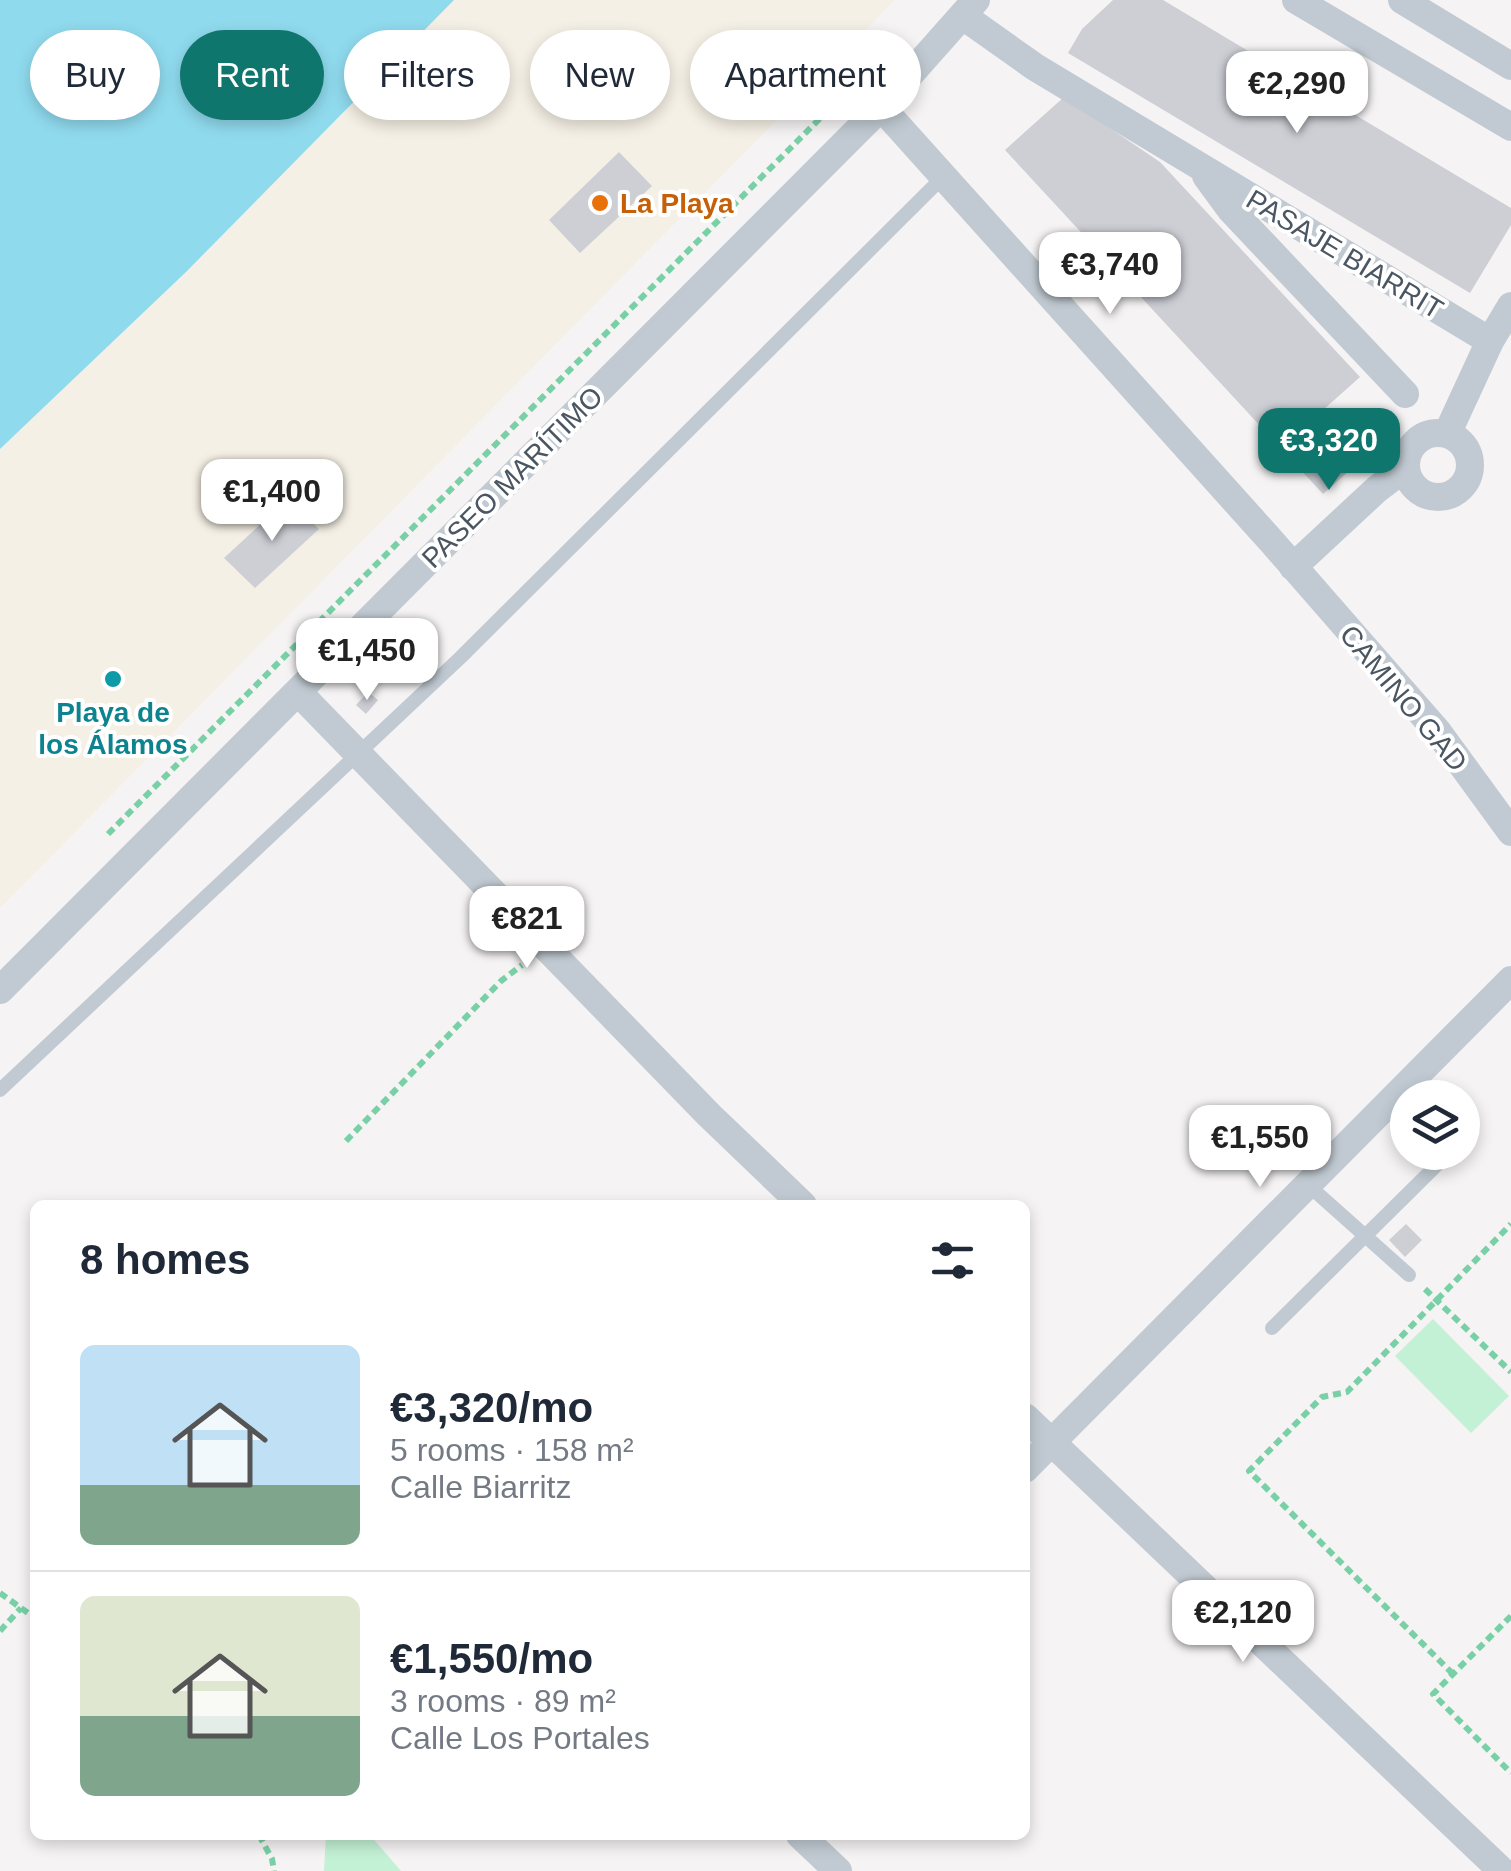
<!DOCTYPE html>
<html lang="en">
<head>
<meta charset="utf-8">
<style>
	:root { --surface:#fff; --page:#f6f6f7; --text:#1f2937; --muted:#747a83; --line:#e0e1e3; --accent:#0f766e }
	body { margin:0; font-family:Helvetica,sans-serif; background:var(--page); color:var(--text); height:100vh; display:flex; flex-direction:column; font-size:38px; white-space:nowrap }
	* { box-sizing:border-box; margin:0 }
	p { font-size:32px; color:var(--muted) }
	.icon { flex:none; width:55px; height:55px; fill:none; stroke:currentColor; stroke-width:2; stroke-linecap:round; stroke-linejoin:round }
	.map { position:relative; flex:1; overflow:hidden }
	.drawer { position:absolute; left:30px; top:1200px; width:1000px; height:640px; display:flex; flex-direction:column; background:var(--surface); border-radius:15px; box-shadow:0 5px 15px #0003 }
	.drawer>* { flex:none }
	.banner { position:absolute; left:30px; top:30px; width:1000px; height:90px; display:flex; gap:20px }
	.controls { position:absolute; left:1390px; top:1080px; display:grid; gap:20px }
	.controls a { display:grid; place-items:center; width:90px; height:90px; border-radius:50%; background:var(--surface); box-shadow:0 5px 15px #0003; font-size:50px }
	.price { position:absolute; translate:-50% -85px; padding:0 22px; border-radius:20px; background:#fff; color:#222; font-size:32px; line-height:65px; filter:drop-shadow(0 2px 5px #0008) }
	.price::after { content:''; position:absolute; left:50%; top:60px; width:30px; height:22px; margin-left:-15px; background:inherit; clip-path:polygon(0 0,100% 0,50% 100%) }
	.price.active { background:var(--accent); color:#fff }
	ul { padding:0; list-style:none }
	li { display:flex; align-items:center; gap:30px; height:250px; padding:0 50px }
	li+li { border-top:2px solid var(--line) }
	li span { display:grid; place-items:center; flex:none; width:280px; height:200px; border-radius:15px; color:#555 }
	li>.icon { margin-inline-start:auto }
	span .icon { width:120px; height:120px; fill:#fffc; stroke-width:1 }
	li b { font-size:42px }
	h2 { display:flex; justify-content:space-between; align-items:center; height:120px; padding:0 50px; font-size:42px }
	.chip { padding:0 35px; border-radius:45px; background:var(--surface); box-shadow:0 5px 15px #0003; font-size:35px; line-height:90px }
	.chip.active { background:var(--accent); color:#fff }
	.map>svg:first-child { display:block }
	.green { fill:#c3f1d5 }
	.sand { fill:#f5f0e5 }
	.water { fill:#90daee }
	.building { fill:#cdcfd5 }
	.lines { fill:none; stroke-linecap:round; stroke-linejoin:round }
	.path { stroke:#7ad0a6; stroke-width:6; stroke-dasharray:8 5; stroke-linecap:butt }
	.lane { stroke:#c1cad2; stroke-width:14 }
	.street { stroke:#c1cad2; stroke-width:28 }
	.food-dot { fill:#e8710a; stroke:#fff; stroke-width:4 }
	.culture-dot { fill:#0f9aa8; stroke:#fff; stroke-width:4 }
	.labels { text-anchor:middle; stroke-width:8; stroke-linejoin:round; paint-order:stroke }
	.food-label { font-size:28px; font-weight:bold; fill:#c56008; stroke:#fff; text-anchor:start }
	.street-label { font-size:28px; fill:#4a5661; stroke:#fff }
	.culture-label { font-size:28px; font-weight:bold; fill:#0d838f; stroke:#fff }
</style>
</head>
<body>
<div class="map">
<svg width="1511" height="1871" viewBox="0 0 1511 1871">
	<rect width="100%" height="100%" fill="#f5f3f3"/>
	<path class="green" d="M1433,1319l76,77 -38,37 -76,-77z
		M326,1835h44l31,36h-77z"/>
	<path class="sand" d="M454,0h441l-895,908v-459l186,-177z"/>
	<path class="water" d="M0,0h454l-268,272 -186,177z"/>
	<path class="building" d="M1113,0h50l348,208v17l-41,68 -402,-240 14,-24z
		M1064,97l96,65 200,215 -38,34 41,47 -40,36 -318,-344z
		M619,152l33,34 -72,67 -31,-33z
		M288,499l31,30 -64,59 -31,-30z
		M368,692l10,8 -12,14 -10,-9z
		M1406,1224l16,16 -17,17 -16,-17z"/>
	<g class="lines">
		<path class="path" d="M108,834l774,-778
			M346,1141l155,-160 21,-16
			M1425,1289l86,83
			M0,1593l35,25
			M1511,1616l-78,78 78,79
			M0,1631l21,-23
			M1453,1674l-204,-203 73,-74 25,-5 164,-168
			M259,1835l13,24 2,12"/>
		<path class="lane" d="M0,1090l461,-433 483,-481
			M1307,1184l102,91
			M1272,1328l178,-176"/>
		<path class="street" d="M1296,0l215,127
			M1402,0l109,66
			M963,16l72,51 455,274
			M881,107l392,436 165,189 73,100
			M1206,176l25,34 174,184
			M1406 465a32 32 0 1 1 64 0a32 32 0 1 1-64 0Z
			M1447,434l43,-93 21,-35
			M1293,567l84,-78 29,-22
			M298,692l411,423 94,90
			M0,990l881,-883 95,-107
			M1025,1417l477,454
			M1025,1469l486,-489
			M800,1835l38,36"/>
	</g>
	<circle class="food-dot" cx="600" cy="203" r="10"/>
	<circle class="culture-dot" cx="113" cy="679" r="10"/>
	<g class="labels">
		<g class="food-label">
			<text x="620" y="213">La Playa</text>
		</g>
		<g class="street-label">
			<text transform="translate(1345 254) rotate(31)" y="10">PASAJE BIARRIT</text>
			<text transform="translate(512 477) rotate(-45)" y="10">PASEO MARÍTIMO</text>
			<text transform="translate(1404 698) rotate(50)" y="10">CAMINO GAD</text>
		</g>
		<g class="culture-label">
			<text x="113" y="722">Playa de<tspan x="113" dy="32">los Álamos</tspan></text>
		</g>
	</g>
</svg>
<div class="controls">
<a><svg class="icon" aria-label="layers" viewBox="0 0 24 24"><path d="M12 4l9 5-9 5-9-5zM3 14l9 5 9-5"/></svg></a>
</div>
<b class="price" style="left:1297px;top:136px">€2,290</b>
<b class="price" style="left:1110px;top:317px">€3,740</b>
<b class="price active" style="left:1329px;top:493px">€3,320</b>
<b class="price" style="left:272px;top:544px">€1,400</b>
<b class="price" style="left:367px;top:703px">€1,450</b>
<b class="price" style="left:527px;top:971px">€821</b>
<b class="price" style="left:1260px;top:1190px">€1,550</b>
<b class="price" style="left:1243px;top:1665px">€2,120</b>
<div class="banner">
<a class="chip">Buy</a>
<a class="chip active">Rent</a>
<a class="chip">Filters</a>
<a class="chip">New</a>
<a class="chip">Apartment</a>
</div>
<section class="drawer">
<h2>8 homes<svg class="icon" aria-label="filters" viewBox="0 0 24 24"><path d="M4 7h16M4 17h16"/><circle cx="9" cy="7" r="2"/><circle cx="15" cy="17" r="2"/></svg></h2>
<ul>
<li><span style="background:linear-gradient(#bfe0f5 70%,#7fa58c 0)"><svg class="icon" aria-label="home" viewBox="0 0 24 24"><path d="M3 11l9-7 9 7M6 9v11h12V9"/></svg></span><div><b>€3,320/mo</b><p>5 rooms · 158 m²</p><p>Calle Biarritz</p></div></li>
<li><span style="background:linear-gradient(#dfe7d0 60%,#7fa58c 0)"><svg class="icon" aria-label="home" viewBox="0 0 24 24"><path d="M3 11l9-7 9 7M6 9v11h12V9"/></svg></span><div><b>€1,550/mo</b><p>3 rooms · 89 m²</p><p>Calle Los Portales</p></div></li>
</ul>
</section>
</div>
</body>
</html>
